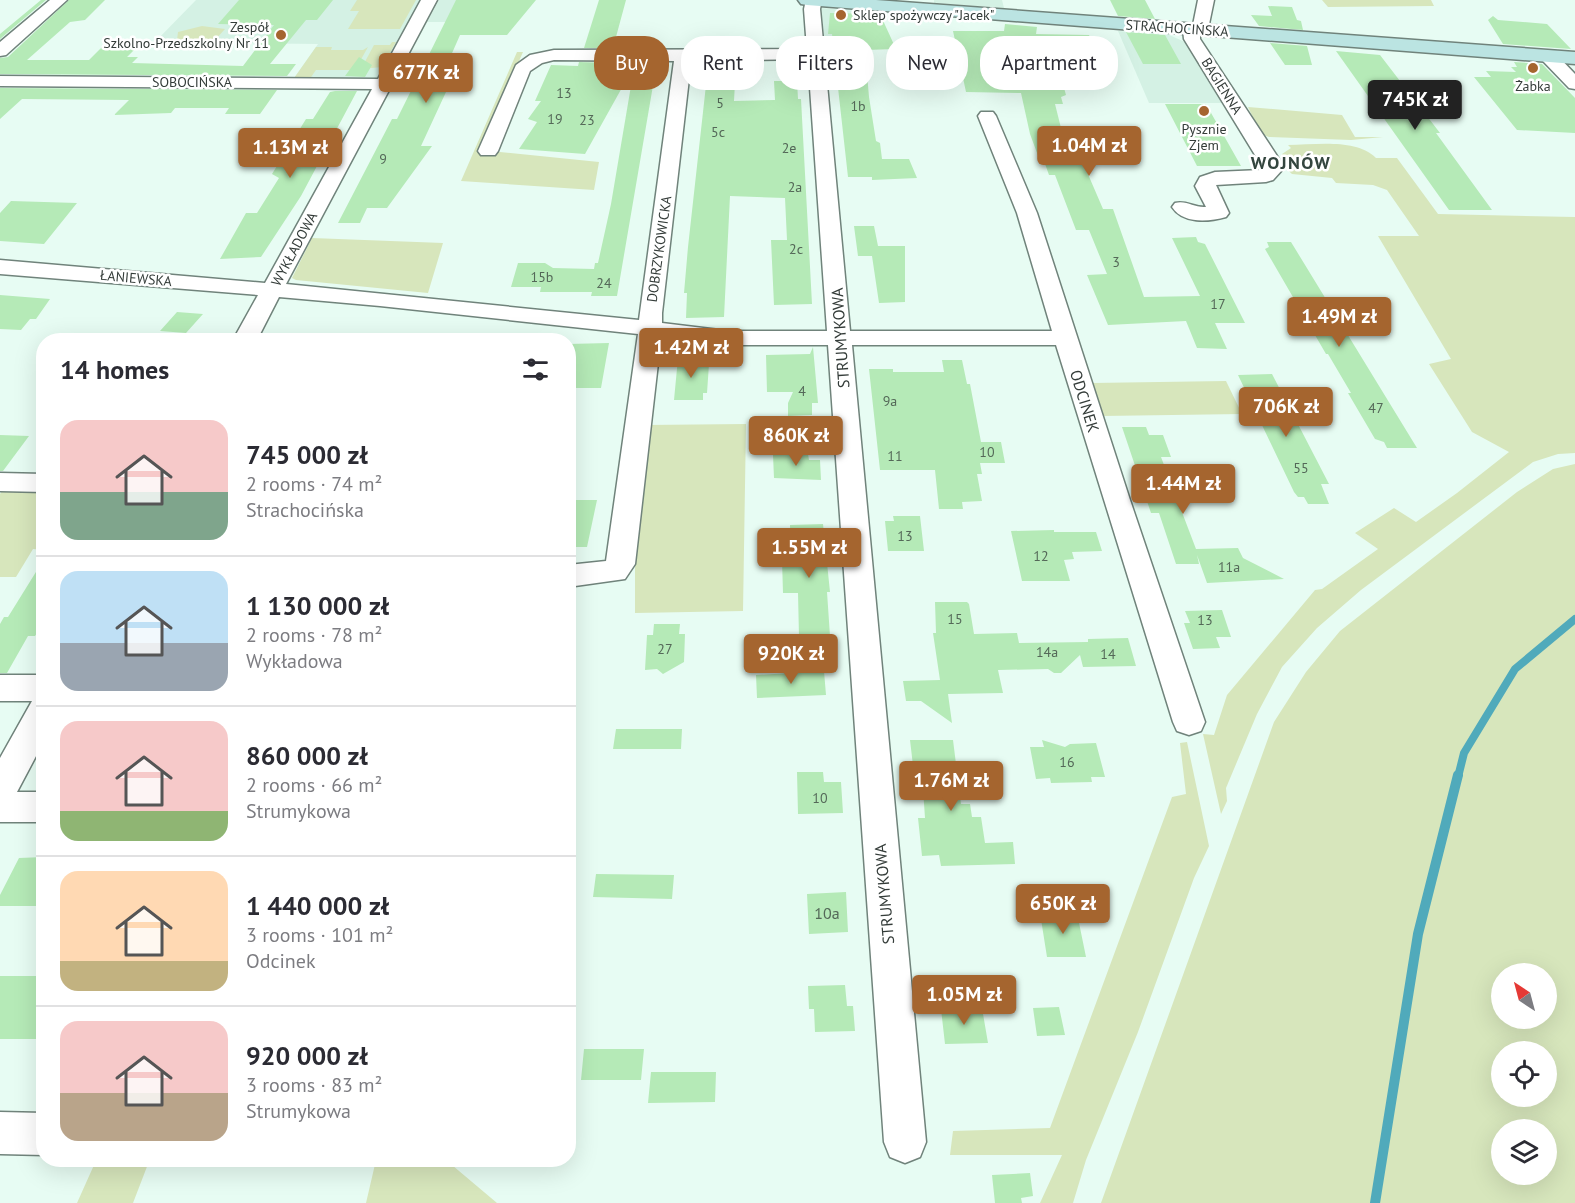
<!DOCTYPE html>
<html lang="en">
<head>
<meta charset="utf-8">
<style>
	:root { --surface:#fff; --page:#f7f7f7; --text:#2b2b33; --muted:#7c7c81; --line:#e1e1e2; --accent:#a5652f }
	body { margin:0; font-family:"PT Sans",sans-serif; background:var(--page); color:var(--text); height:100vh; display:flex; flex-direction:column; font-size:22px; white-space:nowrap }
	* { box-sizing:border-box; margin:0 }
	p { font-size:20px; color:var(--muted) }
	.icon { flex:none; width:33px; height:33px; fill:none; stroke:currentColor; stroke-width:2; stroke-linecap:round; stroke-linejoin:round }
	.map { position:relative; flex:1; overflow:hidden }
	.panel { position:absolute; left:36px; top:333px; width:540px; height:834px; display:flex; flex-direction:column; background:var(--surface); border-radius:24px; box-shadow:0 6px 24px #0002 }
	.panel>* { flex:none }
	.guide { position:absolute; left:594px; top:36px; width:570px; height:54px; display:flex; gap:12px }
	.needle { width:39px; rotate:324deg }
	.buttons { position:absolute; left:1491px; top:963px; display:grid; gap:12px }
	.buttons a { display:grid; place-items:center; width:66px; height:66px; border-radius:50%; background:var(--surface); box-shadow:0 6px 24px #0002; font-size:30px }
	.price { position:absolute; translate:-50% -51px; padding:0 14px; border-radius:6px; background:var(--accent); color:#fff; font-size:20px; line-height:39px; filter:drop-shadow(0 2px 3px #0008) }
	.price::after { content:''; position:absolute; left:50%; top:36px; width:18px; height:14px; margin-left:-9px; background:inherit; clip-path:polygon(0 0,100% 0,50% 100%) }
	.price.on { background:#222; color:#fff }
	ul { padding:0; list-style:none }
	li { display:flex; align-items:center; gap:18px; height:150px; padding:0 24px }
	li+li { border-top:2px solid var(--line) }
	li span { display:grid; place-items:center; flex:none; width:168px; height:120px; border-radius:18px; color:#555 }
	li>.icon { margin-inline-start:auto }
	span .icon { width:72px; height:72px; fill:#fffc; stroke-width:1 }
	li b { font-size:26px }
	h2 { display:flex; justify-content:space-between; align-items:center; height:72px; padding:0 24px; font-size:26px }
	.chip { padding:0 21px; border-radius:24px; background:var(--surface); box-shadow:0 6px 24px #0002; font-size:21px; line-height:54px }
	.chip.on { background:var(--accent); color:#fff }
	.map>svg:first-child { display:block }
	.built { fill:#d4f1e4 }
	.green { fill:#d7e6bc; fill-rule:evenodd }
	.lines { fill:none; stroke-linecap:round; stroke-linejoin:round }
	.stream-far1 { stroke:#50aabb; stroke-width:8 }
	.stream { stroke:#50aabb; stroke-width:10 }
	.building { fill:#b5eab7 }
	.street-casing { stroke:#70837b; stroke-width:3 }
	.secondary-casing { stroke:#70837b; stroke-width:3 }
	.street { fill:#fff; fill-rule:evenodd }
	.secondary { fill:#bbe4e2; fill-rule:evenodd }
	.poi-dot { fill:#a5652f; stroke:#fff; stroke-width:2 }
	.labels { text-anchor:middle; stroke-width:5; stroke-linejoin:round; paint-order:stroke }
	.far-poi-label { font-size:14px; fill:#343c39; stroke:#fff }
	.far-street-label { font-size:14px; fill:#343c39; stroke:#fff }
	.number-label { font-size:14px; fill:#546858 }
	.street-label { font-size:16px; fill:#343c39; stroke:#fff }
	.near-number-label { font-size:16px; fill:#546858 }
	.far-district-label { font-size:18px; font-weight:bold; letter-spacing:1.5px; fill:#33453e; stroke:#fff }
</style>
</head>
<body>
<div class="map">
<svg width="1575" height="1203" viewBox="0 0 1575 1203">
	<rect width="100%" height="100%" fill="#e7fcf3"/>
	<path class="built" d="M196,0h224l-44,81h-84l26,-37 -163,-2z
		M439,0h33l-8,22h-37z
		M934,0h68l2,8 -70,-5z
		M821,8l59,5 9,27 -64,2z
		M1118,31l49,3 18,8 37,61h-73z"/>
	<path class="green" d="M357,0h59l-16,29h-52l11,-18h-9z
		M1322,0h109l3,6 -106,1z
		M202,26l23,3 -10,11h-38l1,-8z
		M392,42h4l-14,25 -21,2 13,-24h16z
		M316,47h16l-1,3h32l5,-3 -13,23h-39l-7,10 -17,1z
		M517,52h6l-43,98 119,12 -5,28 -133,-9z
		M1248,107l94,8 13,22h28l-32,3 -82,-3 -8,-3z
		M1288,145c27,0 68,-7 88,13h21l41,56 137,3v236l-17,1 -25,8 -172,128 -44,38 -35,39 -25,47 -31,74 1,13 -6,13 -18,-80 11,1 13,-40 88,-105 7,-1 56,-40 -23,-16 39,-25 22,14 41,-29 52,-41 -37,-20 -43,-68 22,-5 -73,-123h41l-32,-46 -14,-5 -37,-2 -4,-5 -40,-4 -12,-11 6,-1 -4,-8 9,-6z
		M312,238l131,5 -15,50 -132,-13 -4,-2z
		M1226,381l16,33 -140,2 -10,-33z
		M746,424l-3,187 -108,2v-46l-3,-14 13,-128z
		M1575,464v739h-474l173,-481 32,-50 34,-41 177,-139 36,-23zM1502,974h44v44h-44zM1502,1052h44v44h-44zM1502,1130h44v44h-44z
		M2,491h41v59l-10,-1 -17,28h-16v-83z
		M1187,742l22,104 -15,32 -56,154 -52,128 -13,43h-33l22,-48h-112l3,-24 97,-3 122,-331 14,-3 -6,-51z
		M376,1160h70l51,43h-131z
		M148,1164l-15,39h-56l17,-38z"/>
	<g class="lines">
		<path class="stream-far1" d="M1458,777l6,-24 51,-84 60,-50"/>
		<path class="stream" d="M1375,1203l43,-269 40,-159"/>
	</g>
	<path class="building" d="M41,0h5l-46,39v-5z
		M69,0h36l-20,20 -15,2 -43,38h62l15,-15 34,1 -11,11h11l-6,6 111,3 31,-41 -56,-1 21,-24h94l-16,20h-11l-36,44h26l-9,12 -287,-2v-16l8,-1z
		M456,0h80l-29,35h-47l-25,57h11l-25,54h11l-45,62h-20l-7,15h-22l54,-104h5z
		M599,0h27l-13,48h-29z
		M1110,0h35l10,19 -37,-3z
		M1268,6l24,1 5,13 4,1 2,9 -44,-4 -8,-11 21,1z
		M830,13l50,1 16,35 -31,1 4,47 7,44 4,2 2,16h27l8,19 -45,2v-3h-24l-16,-143h-4z
		M1493,16l5,4 49,4 24,25 -68,-5 -15,-24z
		M1005,24l32,3 -1,7 53,1 16,36 -46,-1 7,25 -5,2 2,7h-8l10,40h10l28,65h10l31,88 56,-1 -28,-58 24,-1 2,5 7,2 40,79h-30l12,26 -30,-1 -11,-27 -78,4 -21,-50 20,-1 -18,-44h-13l-21,-55h-6l-5,-14h-4l-10,-27 -9,-41 -55,-1 -13,-61h51z
		M1126,32l39,3 16,29h-38z
		M1270,43l37,3 5,19h-27z
		M1336,51l44,4 60,78h-4l56,77h-43z
		M359,57l13,8 -7,12 -20,-1z
		M579,62l30,1v5h24l-48,86 -66,-5 18,-27 -9,-3 13,-18h-6l16,-36 27,1z
		M1514,62l28,2 33,34v35l-58,-3 -43,-53h17l-5,-6 30,1 -5,-5h6z
		M711,64h25l-2,37 41,-1 -1,-19h23l1,18h3l11,205 -38,1 -3,-65h16l-2,-42 -55,-2 -6,121 -38,1 1,-25h-3l4,-46 20,-180h3z
		M634,68h22l-39,228h-26l1,-4h-52l1,-5h-30l7,-24h27l8,5 41,1 1,-6h3l13,-59z
		M0,88l277,2 -17,24h-35l4,-6h-54l-4,5 -57,2 15,-15 -107,-1 -22,20z
		M335,91h22l-56,105 -40,61 -41,2 26,-46h11l22,-35 -7,-4 34,-55h7l17,-27z
		M1165,104h41l35,62h-44z
		M11,201l66,2 -33,41 -44,-3v-28z
		M854,226h20l4,20h27v56l-26,1 -7,-47h-14z
		M1267,242h24l126,206h-30l-3,-6 -9,-3 -27,-46h3l-23,-39h-2l-61,-105 4,-2z
		M0,295l50,4 -14,20h-6l-9,11 -21,-1z
		M177,312l26,2 -17,19 -26,-2z
		M609,343l-8,45h-28l2,-8 -7,-1v-4l7,-10 -7,-6v-15z
		M813,347l5,56h-6v12l-24,1v-13l5,-11h-26l-1,-37 44,-1z
		M678,358h27v7l4,-1 -2,29h-4v7h-29z
		M942,360h20l5,24h3l11,58h20l4,21h-25l2,11h-5l5,27 -20,1 1,7h-24l-4,-39h-55l-11,-101h24v3h51z
		M1272,374l57,110h-8l8,20h-21l-4,-7h-6l-4,-5 -56,-117z
		M1122,427h24l3,8h14l8,22h-10l35,92 42,-1 5,10 41,21 -77,4 -10,-28 2,9h-23l-17,-51h-8z
		M0,435l29,1 -26,35h-3z
		M808,454l1,6h11l1,20 -47,-2 -1,-23z
		M568,500h29l-10,47h-19z
		M893,516h27l4,35h-36l-3,-30h9z
		M823,524l7,68h-3l3,44 -31,1 -1,-44h-15l-1,-33h9l-1,-35z
		M1054,530v2h42l6,19 -30,1 2,7 -10,1 6,21h-48l-11,-50z
		M44,559v64l-9,13h-7l-21,37h-7v-49l4,-7h4z
		M935,602h32l2,2 5,30 43,-1 2,10 69,-1v-3l40,-1 8,28 -53,1 -3,-12 -19,18h-7l-6,-4 -50,1 5,23 -55,1 4,29 -31,-22h-15l-3,-20 37,-1 -7,-47h3z
		M1222,610l9,27h-15l4,11 -27,1 -9,-26h6l-5,-12z
		M654,624h26l-1,10h6l-1,28 -21,12 -6,-5 -12,1 2,-35h6z
		M824,671l2,24 -69,3 -1,-23z
		M616,729h66l-1,20h-68z
		M910,740h43l8,64h9l2,13h9l4,26 28,-1 2,22 -74,2 -2,-11 -17,1 -4,-38h7l-3,-44h-8z
		M1042,740l23,7 5,-3 26,-1 9,34h-14l1,5 -41,1 -1,-5 -14,1 -6,-32h14z
		M797,772h26l1,10h17l2,31 -45,1z
		M44,857v49h-44v-11l19,-37z
		M596,874l78,1 -2,24 -79,-2z
		M846,892l2,40 -39,2 -2,-40z
		M1040,913h37l9,44h-39z
		M0,976h44v63h-44z
		M845,985l2,21h6l2,25 -40,1 -1,-23h-5l-1,-23z
		M1059,1007l6,28 -28,1 -4,-28z
		M982,1008l6,35 -43,1 -4,-35z
		M584,1049h60l-3,31h-60z
		M651,1072h65l-1,30 -67,1z
		M1030,1173l3,23 -12,2 1,5h-27l-3,-28z"/>
	<g class="lines">
		<defs>
			<path id="street" d="M50,0h17l-61,55 -6,1v-14z
				M421,0h16l-151,284 353,36 35,-259 -120,-1 -12,3 -12,8 -32,80 -3,4h-14l-3,-4 38,-86 14,-10 24,-5 253,-1 -3,-40 2,-9h16l-2,9 30,322h202l-35,-118 -39,-97 3,-4h12l3,4 41,97 92,284 76,225 -4,9 -12,4 -12,-4 -4,-9 -117,-377h-204l74,797 -6,15 -15,6 -15,-6 -6,-15 -56,-797h-100l-67,-8 -26,227 -10,15 -57,8v-22l38,-4 32,-227 -258,-28 -101,-9 -22,43h-24l25,-45 -258,-21v-14l265,23 107,-194 -372,-3v-10l378,3zM808,59l19,272h-99l-66,-8v-10l29,-252z
				M1198,0h16l-6,29 -2,3 -6,2v5l81,123 2,7 -10,11 -7,2 -50,3 13,28 -3,4c-18,5 -43,7 -54,-10l3,-4c12,-3 19,5 31,4l-11,-21 5,-9 15,-5 46,-2 2,-2 -79,-129 -1,-10 2,-3 8,-1z
				M1548,51l6,1 21,22v15l-6,-1 -27,-28 -2,-4 2,-4z
				M0,473l44,1v18l-44,-1z
				M0,675h44v66l-27,51h27v30h-44v-64l32,-57h-32z
				M0,1112l44,1v42l-44,-1z"/>
			<path id="secondary" d="M798,0h78l699,52v12l-768,-59 -6,-1z"/>
		</defs>
		<use href="#street" class="street-casing"/>
		<use href="#secondary" class="secondary-casing"/>
		<use href="#street" class="street"/>
		<use href="#secondary" class="secondary"/>
	</g>
	<g class="poi-dot">
		<circle cx="841" cy="15" r="6"/>
		<circle cx="281" cy="35" r="6"/>
		<circle cx="1533" cy="68" r="6"/>
		<circle cx="1204" cy="111" r="6"/>
	</g>
	<g class="labels">
		<g class="far-poi-label">
			<text x="853" y="20" text-anchor="start">Sklep spożywczy "Jacek"</text>
			<text x="269" y="32" text-anchor="end">Zespół<tspan x="269" dy="16">Szkolno-Przedszkolny Nr 11</tspan></text>
			<text x="1533" y="91">Żabka</text>
			<text x="1204" y="134">Pysznie<tspan x="1204" dy="16">Zjem</tspan></text>
		</g>
		<g class="far-street-label">
			<text transform="translate(1177 28) rotate(4)" y="5">STRACHOCIŃSKA</text>
			<text x="192" y="87">SOBOCIŃSKA</text>
			<text transform="translate(1222 86) rotate(58)" y="5">BAGIENNA</text>
			<text transform="translate(294 249) rotate(-62)" y="5">WYKŁADOWA</text>
			<text transform="translate(659 249) rotate(-82)" y="5">DOBRZYKOWICKA</text>
			<text transform="translate(136 278) rotate(5)" y="5">ŁANIEWSKA</text>
		</g>
		<g class="number-label">
			<text x="564" y="98">13</text>
			<text x="720" y="108">5</text>
			<text x="858" y="111">1b</text>
			<text x="555" y="124">19</text>
			<text x="587" y="125">23</text>
			<text x="718" y="137">5c</text>
			<text x="789" y="153">2e</text>
			<text x="383" y="164">9</text>
			<text x="795" y="192">2a</text>
			<text x="796" y="254">2c</text>
			<text x="1116" y="267">3</text>
			<text x="542" y="282">15b</text>
			<text x="604" y="288">24</text>
			<text x="1218" y="309">17</text>
			<text x="802" y="396">4</text>
			<text x="890" y="406">9a</text>
			<text x="1376" y="413">47</text>
			<text x="987" y="457">10</text>
			<text x="895" y="461">11</text>
			<text x="1301" y="473">55</text>
			<text x="905" y="541">13</text>
			<text x="1041" y="561">12</text>
			<text x="1229" y="572">11a</text>
			<text x="955" y="624">15</text>
			<text x="1205" y="625">13</text>
			<text x="665" y="654">27</text>
			<text x="1047" y="657">14a</text>
			<text x="1108" y="659">14</text>
			<text x="1067" y="767">16</text>
			<text x="820" y="803">10</text>
		</g>
		<g class="street-label">
			<text transform="translate(840 338) rotate(-94)" y="6">STRUMYKOWA</text>
			<text transform="translate(1085 401) rotate(73)" y="6">ODCINEK</text>
			<text transform="translate(884 894) rotate(-95)" y="6">STRUMYKOWA</text>
		</g>
		<g class="near-number-label">
			<text x="827" y="919">10a</text>
		</g>
		<g class="far-district-label">
			<text x="1291" y="169">WOJNÓW</text>
		</g>
	</g>
</svg>
<div class="buttons">
<a><svg class="needle" viewBox="-14 -14 28 28"><path d="M0-13l5 13h-10z" fill="#e53935"/><path d="M0 13l5-13h-10z" fill="#7c7c81"/></svg></a>
<a><svg class="icon" aria-label="locate" viewBox="0 0 24 24"><circle cx="12" cy="12" r="6"/><path d="M12 2v4M12 18v4M2 12h4M18 12h4"/></svg></a>
<a><svg class="icon" aria-label="layers" viewBox="0 0 24 24"><path d="M12 4l9 5-9 5-9-5zM3 14l9 5 9-5"/></svg></a>
</div>
<b class="price" style="left:426px;top:104px">677K zł</b>
<b class="price on" style="left:1415px;top:131px">745K zł</b>
<b class="price" style="left:1089px;top:177px">1.04M zł</b>
<b class="price" style="left:290px;top:179px">1.13M zł</b>
<b class="price" style="left:1339px;top:348px">1.49M zł</b>
<b class="price" style="left:691px;top:379px">1.42M zł</b>
<b class="price" style="left:1286px;top:438px">706K zł</b>
<b class="price" style="left:796px;top:467px">860K zł</b>
<b class="price" style="left:1183px;top:515px">1.44M zł</b>
<b class="price" style="left:809px;top:579px">1.55M zł</b>
<b class="price" style="left:791px;top:685px">920K zł</b>
<b class="price" style="left:951px;top:812px">1.76M zł</b>
<b class="price" style="left:1063px;top:935px">650K zł</b>
<b class="price" style="left:964px;top:1026px">1.05M zł</b>
<div class="guide">
<a class="chip on">Buy</a>
<a class="chip">Rent</a>
<a class="chip">Filters</a>
<a class="chip">New</a>
<a class="chip">Apartment</a>
</div>
<section class="panel">
<h2>14 homes<svg class="icon" aria-label="filters" viewBox="0 0 24 24"><path d="M4 7h16M4 17h16"/><circle cx="9" cy="7" r="2"/><circle cx="15" cy="17" r="2"/></svg></h2>
<ul>
<li><span style="background:linear-gradient(#f6c9c9 60%,#7fa58c 0)"><svg class="icon" aria-label="home" viewBox="0 0 24 24"><path d="M3 11l9-7 9 7M6 9v11h12V9"/></svg></span><div><b>745 000 zł</b><p>2 rooms · 74 m²</p><p>Strachocińska</p></div></li>
<li><span style="background:linear-gradient(#bfe0f5 60%,#9aa5b1 0)"><svg class="icon" aria-label="home" viewBox="0 0 24 24"><path d="M3 11l9-7 9 7M6 9v11h12V9"/></svg></span><div><b>1 130 000 zł</b><p>2 rooms · 78 m²</p><p>Wykładowa</p></div></li>
<li><span style="background:linear-gradient(#f6c9c9 75%,#8fb573 0)"><svg class="icon" aria-label="home" viewBox="0 0 24 24"><path d="M3 11l9-7 9 7M6 9v11h12V9"/></svg></span><div><b>860 000 zł</b><p>2 rooms · 66 m²</p><p>Strumykowa</p></div></li>
<li><span style="background:linear-gradient(#ffd9b3 75%,#c2b280 0)"><svg class="icon" aria-label="home" viewBox="0 0 24 24"><path d="M3 11l9-7 9 7M6 9v11h12V9"/></svg></span><div><b>1 440 000 zł</b><p>3 rooms · 101 m²</p><p>Odcinek</p></div></li>
<li><span style="background:linear-gradient(#f6c9c9 60%,#b9a48a 0)"><svg class="icon" aria-label="home" viewBox="0 0 24 24"><path d="M3 11l9-7 9 7M6 9v11h12V9"/></svg></span><div><b>920 000 zł</b><p>3 rooms · 83 m²</p><p>Strumykowa</p></div></li>
</ul>
</section>
</div>
</body>
</html>
